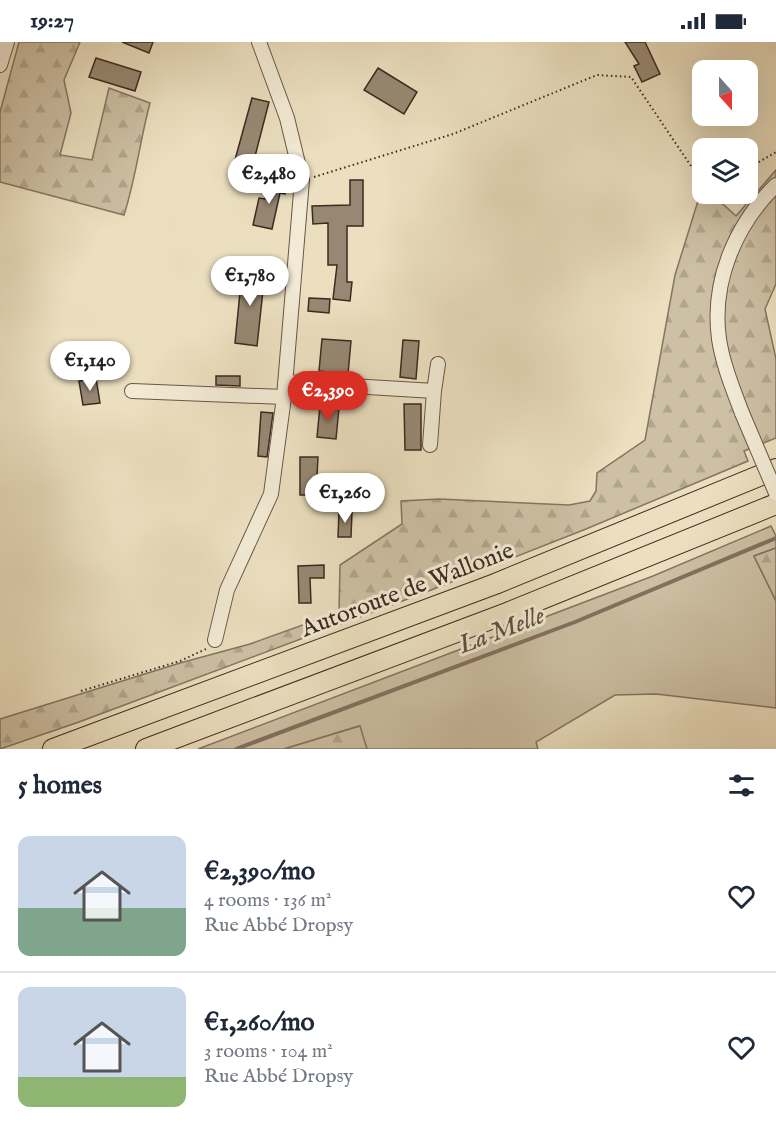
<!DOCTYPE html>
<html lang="en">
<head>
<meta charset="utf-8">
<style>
	:root { --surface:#fff; --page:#f2f2f3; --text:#1f2937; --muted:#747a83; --line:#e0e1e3; --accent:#d93025 }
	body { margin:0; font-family:"IM FELL English",serif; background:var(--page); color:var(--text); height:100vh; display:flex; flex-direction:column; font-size:22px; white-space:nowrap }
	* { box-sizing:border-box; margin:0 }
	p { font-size:20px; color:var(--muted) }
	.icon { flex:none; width:33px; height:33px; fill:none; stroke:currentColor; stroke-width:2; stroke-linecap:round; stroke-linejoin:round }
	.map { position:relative; height:707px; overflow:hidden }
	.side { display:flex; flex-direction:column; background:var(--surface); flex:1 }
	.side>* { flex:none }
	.needle { width:39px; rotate:159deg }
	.controls { position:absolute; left:692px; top:18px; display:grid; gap:12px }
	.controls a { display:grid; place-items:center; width:66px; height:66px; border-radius:12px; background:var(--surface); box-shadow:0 6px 24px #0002; font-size:30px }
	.price { position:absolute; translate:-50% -51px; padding:0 14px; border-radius:21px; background:#fff; color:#222; font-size:20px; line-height:39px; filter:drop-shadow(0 2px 3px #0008) }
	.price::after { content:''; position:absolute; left:50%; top:36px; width:18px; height:14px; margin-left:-9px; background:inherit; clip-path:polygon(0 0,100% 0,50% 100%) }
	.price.selected { background:var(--accent); color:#fff }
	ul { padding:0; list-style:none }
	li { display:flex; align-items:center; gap:18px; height:150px; padding:0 18px }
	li+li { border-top:2px solid var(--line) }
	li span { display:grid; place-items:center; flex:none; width:168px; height:120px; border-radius:12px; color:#555 }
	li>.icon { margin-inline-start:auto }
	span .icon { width:72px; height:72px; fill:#fffc; stroke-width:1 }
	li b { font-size:26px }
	h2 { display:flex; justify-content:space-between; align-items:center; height:72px; padding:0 18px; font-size:26px }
	.status { display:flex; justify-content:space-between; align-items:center; height:42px; padding:0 30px; background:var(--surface); direction:ltr }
	.status svg { height:16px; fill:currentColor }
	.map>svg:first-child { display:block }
	.grass { fill:#cdc0a4; stroke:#857562; stroke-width:1.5 }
	.forest { fill:url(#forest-firs); stroke:#857562; stroke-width:1.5 }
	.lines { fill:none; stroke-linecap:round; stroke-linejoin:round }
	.stream { stroke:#82715f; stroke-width:4 }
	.building { fill:#978873; stroke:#3d2a21; stroke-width:1.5 }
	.minor-casing { stroke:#685748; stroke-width:16 }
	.highway-casing { stroke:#3d2a21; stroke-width:22 }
	.path { stroke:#3d2a21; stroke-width:2; stroke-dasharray:1.5 3; stroke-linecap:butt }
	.minor { stroke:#f2ead5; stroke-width:14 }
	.highway { stroke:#ebdfbf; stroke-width:20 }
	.minor-bridge-casing { stroke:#685748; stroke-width:16; stroke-linecap:butt }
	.minor-bridge { stroke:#f2ead5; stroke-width:14 }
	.labels { text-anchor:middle; stroke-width:6; stroke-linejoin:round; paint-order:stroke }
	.street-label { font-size:24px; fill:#3d2a21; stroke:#f2ead5 }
	.water-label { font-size:26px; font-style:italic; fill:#604e40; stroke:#f2ead5 }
</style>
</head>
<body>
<div class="status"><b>19:27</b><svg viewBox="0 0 49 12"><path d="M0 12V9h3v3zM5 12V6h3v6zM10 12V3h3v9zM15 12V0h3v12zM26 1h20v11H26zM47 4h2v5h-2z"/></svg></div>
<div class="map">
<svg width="776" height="707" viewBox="0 0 776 707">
	<defs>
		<pattern id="forest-firs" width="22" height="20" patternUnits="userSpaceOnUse" patternTransform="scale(1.5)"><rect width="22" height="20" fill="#cdc0a4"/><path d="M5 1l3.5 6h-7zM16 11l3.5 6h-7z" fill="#b1a58d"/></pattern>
	</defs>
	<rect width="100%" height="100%" fill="#ebdfbf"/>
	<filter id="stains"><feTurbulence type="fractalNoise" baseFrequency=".00333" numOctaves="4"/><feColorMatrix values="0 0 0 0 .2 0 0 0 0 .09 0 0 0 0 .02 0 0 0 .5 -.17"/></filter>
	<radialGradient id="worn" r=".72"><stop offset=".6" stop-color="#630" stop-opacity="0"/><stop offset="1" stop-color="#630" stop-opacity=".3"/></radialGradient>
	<path class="grass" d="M771,484l5,10v12l-22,8 22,45v107l-120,-14 -41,1 -79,47 2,7h-171l-8,-23 -75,23h-86l455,-173z"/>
	<path class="forest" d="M19,0h61l-16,38 7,33 -11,42 32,5 17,-72 41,15c-10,37 -14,75 -26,112l-124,-33v-70z
		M776,128v114l-11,25 11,50v79l-32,13 4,10 -162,68 -165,65 -342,128 -79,27v-30l180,-56 70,-19 89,-32 1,-47 62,-41 -1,-23 38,-2 130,6 21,-4 6,-10 1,-18 48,-33 30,-165 27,-87v6h10l24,22z
		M776,506v53l-22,-45z
		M360,684l7,23h-83z"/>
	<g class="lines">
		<path class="stream" d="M236,707l339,-127 201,-84"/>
	</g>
	<path class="building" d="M122,0h31l-4,11z
		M625,0h20l15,32 -18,8 -8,-16 5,-2z
		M96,16l45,14 -6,19 -46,-14z
		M378,26l39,24 -13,22 -40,-24z
		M252,56l17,4 -18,70 -18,-5z
		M271,137l17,4 -3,11 -5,-1 -8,36 -19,-4 6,-27 6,1z
		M350,138h13v46h-16v56h5l-2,19 -17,-2 4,-34h-9v-42l-15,1 -1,-18 38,-1z
		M239,228l26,2 -8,74 -22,-3 5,-51h-2z
		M309,256l21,1 -1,14 -21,-2z
		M322,297l29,2 -3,33 -29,-3z
		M403,298l16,1 -3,38 -16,-2z
		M216,334h24v10l-24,-1z
		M96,336l4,25 -17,2 -4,-24z
		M404,362h17v46h-16z
		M320,364l19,2 -3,31 -19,-2z
		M261,370l12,1 -6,44 -9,-1z
		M300,415h18l-2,38h-16z
		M339,470h13l-1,25h-13z
		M324,523v13h-14l1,25h-12l-1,-37z"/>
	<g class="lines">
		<defs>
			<path id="minor" d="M0,23l7,-23
				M285,340l149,9 -4,54
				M132,349l152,6
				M434,349l4,-27
				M742,371c-9,-24 -19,-48 -23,-74 -8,-58 17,-115 57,-154
				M215,598l12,-50 44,-96 13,-97 18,-217 -15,-62 -28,-76"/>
			<path id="highway" d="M53,707l442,-165 281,-115
				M146,707l361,-136 269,-109"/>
		</defs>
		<use href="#minor" class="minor-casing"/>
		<use href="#highway" class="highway-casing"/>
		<path class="path" d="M747,127l29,-17
			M314,135l139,-43 144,-59 34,2 64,95 7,2
			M81,649l99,-30 26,-12"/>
		<use href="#minor" class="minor"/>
		<use href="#highway" class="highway"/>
		<defs>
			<path id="minor-bridge" d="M742,371l34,80"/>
		</defs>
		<use href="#minor-bridge" class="minor-bridge-casing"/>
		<use href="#minor-bridge" class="minor-bridge"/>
	</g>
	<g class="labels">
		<g class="street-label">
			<text transform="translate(407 547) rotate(-21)" y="8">Autoroute de Wallonie</text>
		</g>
		<g class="water-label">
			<text transform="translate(501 587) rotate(-21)" y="9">La Melle</text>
		</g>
	</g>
	<rect width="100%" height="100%" filter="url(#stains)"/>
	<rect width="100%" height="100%" fill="url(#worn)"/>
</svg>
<div class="controls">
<a><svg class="needle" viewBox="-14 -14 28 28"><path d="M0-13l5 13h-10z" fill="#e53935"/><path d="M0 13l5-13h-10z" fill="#747a83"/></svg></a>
<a><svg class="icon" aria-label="layers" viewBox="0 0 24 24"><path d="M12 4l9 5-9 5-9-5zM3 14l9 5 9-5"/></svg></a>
</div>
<b class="price" style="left:269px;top:163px">€2,480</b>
<b class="price" style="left:250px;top:265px">€1,780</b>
<b class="price" style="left:90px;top:350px">€1,140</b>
<b class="price selected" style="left:328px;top:380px">€2,390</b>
<b class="price" style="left:345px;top:482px">€1,260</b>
</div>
<section class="side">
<h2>5 homes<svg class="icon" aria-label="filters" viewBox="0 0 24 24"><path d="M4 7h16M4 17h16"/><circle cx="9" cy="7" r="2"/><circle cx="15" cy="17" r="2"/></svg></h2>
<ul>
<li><span style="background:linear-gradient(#c9d6e8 60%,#7fa58c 0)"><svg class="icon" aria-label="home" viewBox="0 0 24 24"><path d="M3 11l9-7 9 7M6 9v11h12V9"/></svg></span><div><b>€2,390/mo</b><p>4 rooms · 136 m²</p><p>Rue Abbé Dropsy</p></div><svg class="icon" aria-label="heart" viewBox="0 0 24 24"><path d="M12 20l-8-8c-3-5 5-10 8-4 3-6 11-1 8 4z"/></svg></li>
<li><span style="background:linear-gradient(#c9d6e8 75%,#8fb573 0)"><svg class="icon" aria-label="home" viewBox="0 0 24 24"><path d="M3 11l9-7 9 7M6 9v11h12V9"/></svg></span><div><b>€1,260/mo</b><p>3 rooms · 104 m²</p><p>Rue Abbé Dropsy</p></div><svg class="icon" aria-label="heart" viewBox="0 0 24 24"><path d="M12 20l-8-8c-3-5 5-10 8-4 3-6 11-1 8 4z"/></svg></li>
</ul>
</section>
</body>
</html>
